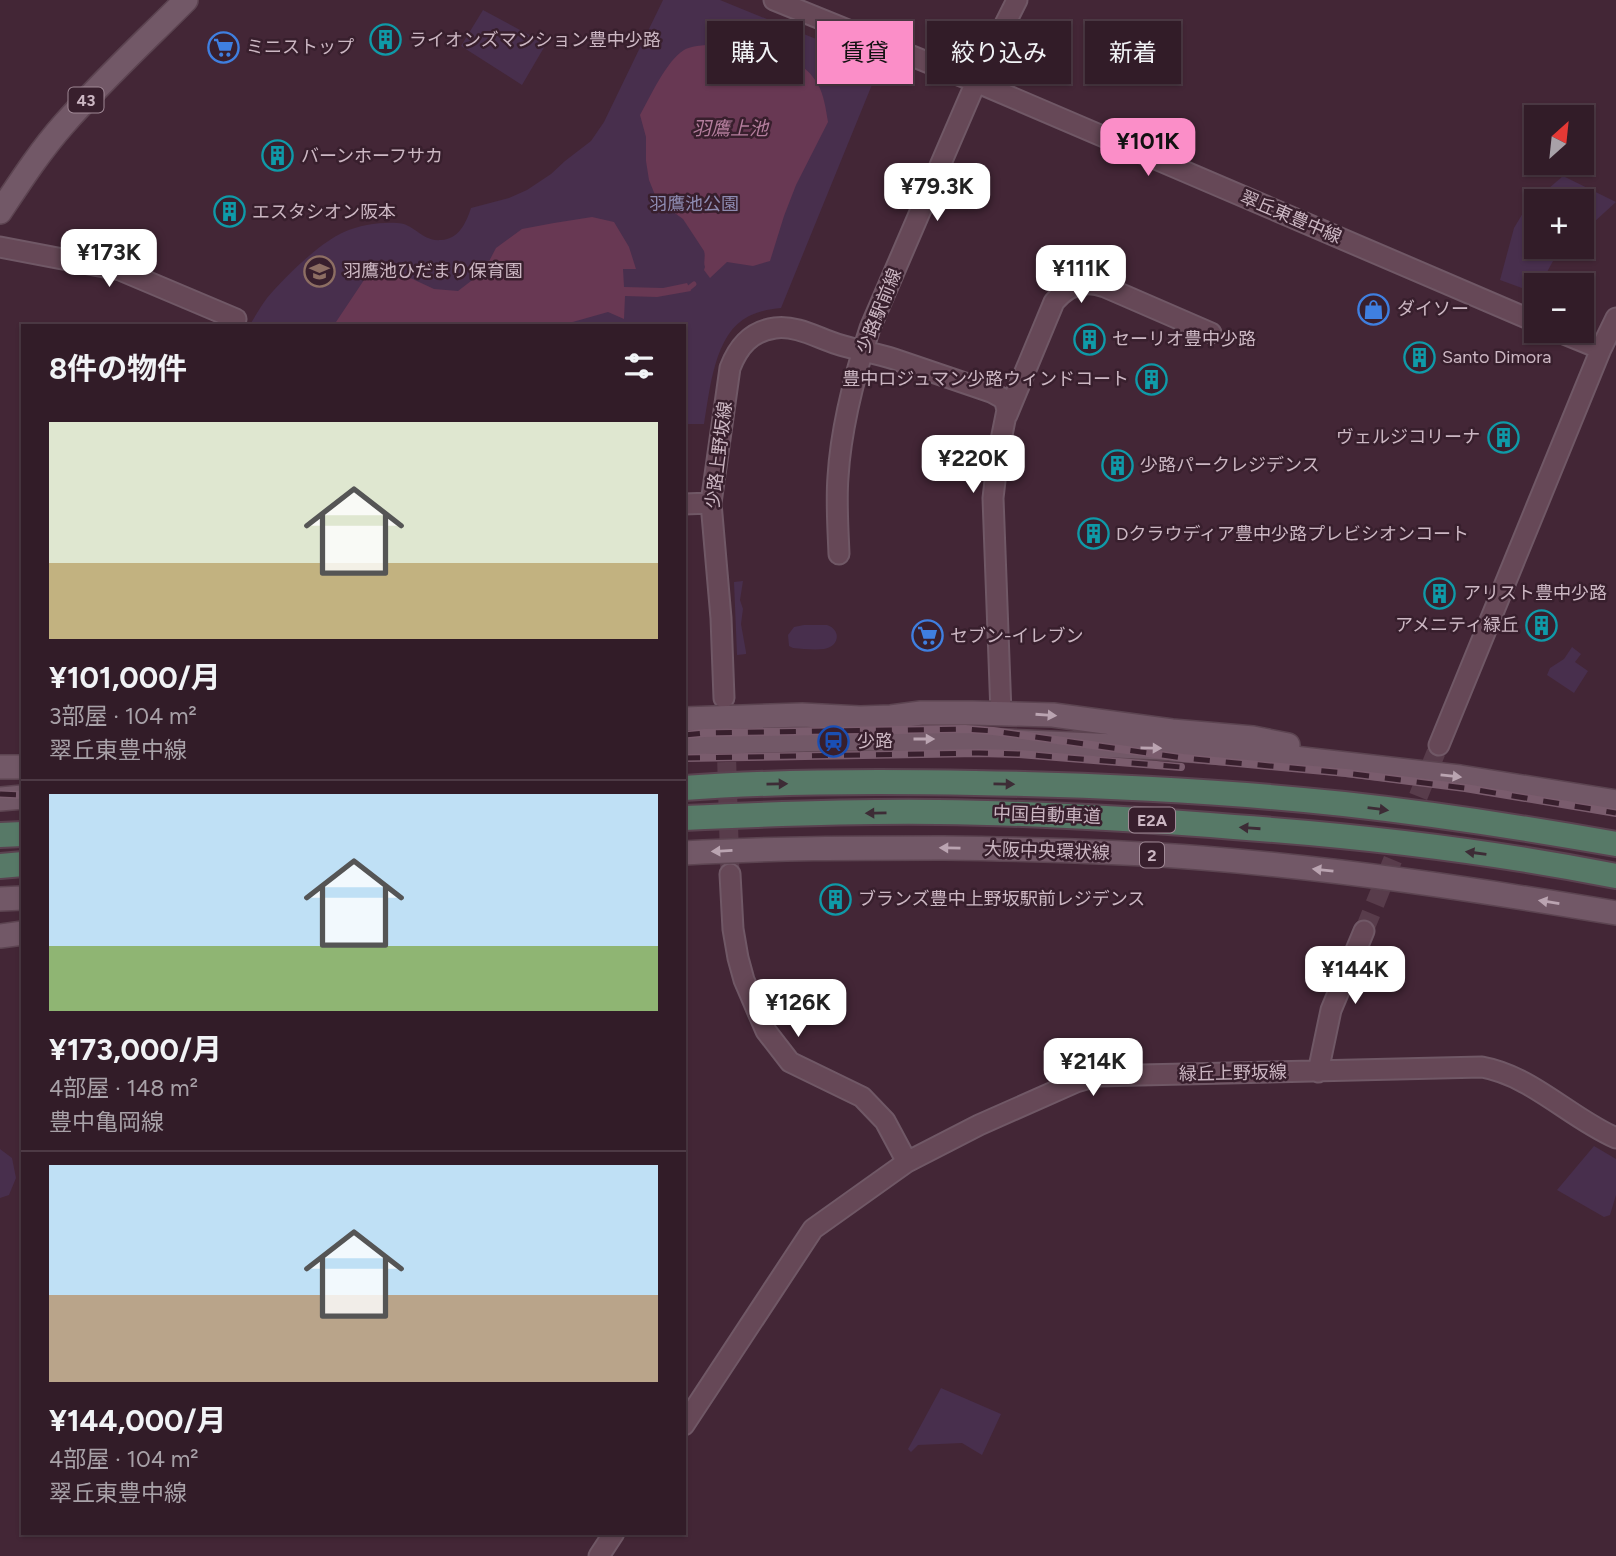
<!DOCTYPE html>
<html lang="ja">
<head>
<meta charset="utf-8">
<style>
	:root { --surface:#321c28; --page:#3d2934; --text:#f1f3f6; --muted:#a8a1a8; --line:#4d3a45; --accent:#fb8ec8 }
	body { margin:0; font-family:Figtree,"Noto Sans JP",sans-serif; background:var(--page); color:var(--text); height:100vh; display:flex; flex-direction:column; font-size:26px; white-space:nowrap }
	* { box-sizing:border-box; margin:0 }
	p { font-size:23px; color:var(--muted) }
	.icon { flex:none; width:38px; height:38px; fill:none; stroke:currentColor; stroke-width:2; stroke-linecap:round; stroke-linejoin:round }
	.map { position:relative; flex:1; overflow:hidden }
	.drawer { position:absolute; left:21px; top:324px; width:665px; height:1211px; display:flex; flex-direction:column; background:var(--surface); border-radius:0px; box-shadow:0 2px 5px #0004,0 0 0 2px var(--line) }
	.drawer>* { flex:none }
	.guide { position:absolute; left:707px; top:21px; width:665px; height:63px; display:flex; gap:14px }
	.needle { width:46px; rotate:27deg }
	.buttons { position:absolute; left:1524px; top:105px; display:grid; gap:14px }
	.buttons a { display:grid; place-items:center; width:70px; height:70px; border-radius:0px; background:var(--surface); box-shadow:0 2px 5px #0004,0 0 0 2px var(--line); font-size:35px }
	.price { position:absolute; translate:-50% -60px; padding:0 16px; border-radius:14px; background:#fff; color:#222; font-size:23px; line-height:46px; filter:drop-shadow(0 2px 4px #0008) }
	.price::after { content:''; position:absolute; left:50%; top:42px; width:21px; height:16px; margin-left:-10px; background:inherit; clip-path:polygon(0 0,100% 0,50% 100%) }
	.price.current { background:var(--accent); color:#111 }
	ul { padding:0; list-style:none }
	li { display:grid; align-content:center; gap:14px; height:371px; padding:0 28px }
	li+li { border-top:2px solid var(--line) }
	li span { display:grid; place-items:center; height:217px; border-radius:0px; color:#555 }
	li>.icon { margin-inline-start:auto }
	span .icon { width:126px; height:126px; fill:#fffc; stroke-width:1 }
	li b { font-size:30px }
	h2 { display:flex; justify-content:space-between; align-items:center; height:84px; padding:0 28px; font-size:30px }
	.pill { padding:0 24px; border-radius:0px; background:var(--surface); box-shadow:0 2px 5px #0004,0 0 0 2px var(--line); font-size:24px; line-height:63px }
	.pill.current { background:var(--accent); color:#111 }
	.map>svg:first-child { display:block }
	.green { fill:#482f4d }
	.water { fill:#683853 }
	.lines { fill:none; stroke-linecap:round; stroke-linejoin:round }
	.stream { stroke:#683853; stroke-width:5 }
	.secondary-tunnel { stroke:#583c4b; stroke-width:19; stroke-dasharray:19 10; stroke-linecap:butt }
	.secondary-casing { stroke:#705866; stroke-width:23 }
	.primary-casing { stroke:#5c4451; stroke-width:26 }
	.highway-casing { stroke:#5a4250; stroke-width:28 }
	.secondary { stroke:#664857; stroke-width:19 }
	.primary { stroke:#725867; stroke-width:23 }
	.highway { stroke:#577967; stroke-width:24 }
	.rail-casing { stroke:#7a5c6d; stroke-width:8 }
	.rail { stroke:#381f2d; stroke-width:5; stroke-dasharray:16; stroke-linecap:butt }
	.oneway { fill:#baa4b1 }
	.oneway2 { fill:#3d2c36 }
	.labels { text-anchor:middle; stroke-width:5; stroke-linejoin:round; paint-order:stroke }
	.shield { fill:#381f2d; stroke:#a08996; stroke-width:2 }
	.shield-label { font-size:16px; font-weight:bold; fill:#ccb7c3 }
	.poi-label { font-size:18px; fill:#ccb7c3; stroke:#381f2d; text-anchor:start }
	.park-label { font-size:18px; fill:#8e8bb1; stroke:#381f2d }
	.street-label { font-size:18px; fill:#ccb7c3; stroke:#381f2d }
	.water-label { font-size:19px; font-style:italic; fill:#b47e9d; stroke:#381f2d }
</style>
</head>
<body>
<div class="map">
<svg width="1616" height="1556" viewBox="0 0 1616 1556">
	<rect width="100%" height="100%" fill="#432636"/>
	<path class="green" d="M663,0h57l160,65 -99,243c-11,1 -22,3 -32,8 -35,17 -39,74 -45,108h-20v-98h-435c6,-9 11,-19 18,-28 18,-21 52,-55 77,-66 16,-7 36,-10 53,-9 17,0 25,19 44,17 18,-1 25,-17 30,-32l38,-10 18,-8 24,-16 14,-13 26,-20 13,-19z
		M483,10l63,34 -24,41 -61,-39z
		M1563,176l53,26 -34,31v-32h-46v46h32l-15,14 -13,24h-4v8l-36,-13 14,-52 12,-20z
		M743,581l-3,19 3,9 -2,15 5,28v2l-9,1 -3,-73z
		M827,625c15,5 12,22 -3,24 -10,1 -21,0 -31,-1l-4,-2 -1,-11 6,-8 10,-2z
		M1572,647l9,7 -6,8 13,9 -14,22 -27,-18 3,-7 14,-9z
		M1594,1146l22,13v36l-6,20 -6,2 -47,-27z
		M0,1149l12,9 4,20 -7,17 -9,3z
		M941,1388l60,26 -19,41 -20,-12 -44,2 -7,7 -3,-3z"/>
	<path class="water" d="M751,43c24,8 53,17 66,40 7,11 9,27 11,39l-32,63 -12,31 -14,45 -17,5 -26,-4 -17,16 -6,-8 1,-3c-2,-6 1,-10 -1,-16l-21,-32 -26,-19 -8,-20 -3,-19v-24l-6,-22c10,-18 27,-55 44,-65 11,-7 52,-6 67,-7z
		M592,217l22,5 15,25 7,22h-13l1,18 39,1 24,-5 4,8 -34,6 -32,-1 -1,23 -16,-7 -46,13h-17l-11,-3 -11,4 -195,-1 8,-3 28,-42 42,-4 28,13 24,2 26,-20 12,-23 26,-19 32,-6z"/>
	<g class="lines">
		<path class="stream" d="M689,288l5,-4"/>
		<path class="secondary-tunnel" d="M725,704l5,170
			M1364,931l75,-186"/>
		<defs>
			<path id="secondary" d="M774,0l202,82 560,240
				M0,247l120,23 116,49 -2,7
				M1557,331l44,18
				M1007,415l47,-113c14,-17 31,-23 51,-15l106,46
				M684,504l27,-1
				M839,554c-1,-26 -3,-52 -1,-77 3,-51 16,-100 32,-149l106,-246 41,-82
				M724,698l-3,-80 -10,-115 19,-135c8,-21 21,-37 45,-40 21,-3 43,10 62,16 19,6 38,9 57,15 33,11 65,22 97,33l11,6 3,4 2,8 -9,45 -5,43 8,215
				M1439,745l162,-396 15,-31
				M730,874l3,55 5,29 6,22 22,51 24,31 72,35 23,24 22,41
				M1318,1072l13,-62 33,-79
				M684,1425l129,-196 94,-67 72,-37 97,-43 21,-6 385,-9c50,9 88,51 134,71
				M599,1556l15,-23"/>
			<path id="primary" d="M0,212c20,-30 40,-61 64,-88 38,-43 81,-83 122,-124
				M684,719l118,-4 58,3 31,-1 30,-4h52l80,2 119,16 81,7 35,7
				M684,743l151,-4h127l199,9 124,9 175,20 156,25
				M0,767h23
				M0,799l23,-2
				M684,853c87,-5 173,-5 259,-5 86,1 173,3 259,10 139,11 277,32 414,55
				M0,899l23,-1
				M0,936l23,-3"/>
			<path id="highway" d="M684,788c97,-7 194,-7 291,-5 123,2 247,8 369,21 91,10 182,24 272,40
				M684,818c85,-4 169,-7 254,-6 99,1 197,7 296,15 128,9 256,24 382,49
				M0,835l23,-1
				M0,866l23,-2"/>
		</defs>
		<use href="#secondary" class="secondary-casing"/>
		<use href="#primary" class="primary-casing"/>
		<use href="#highway" class="highway-casing"/>
		<use href="#secondary" class="secondary"/>
		<use href="#primary" class="primary"/>
		<use href="#highway" class="highway"/>
		<defs>
			<path id="rail" d="M684,735l20,-2 261,-4 28,2 190,27 163,15 119,15 151,25
				M684,758l295,-5 40,1 162,13
				M0,794l23,1"/>
		</defs>
		<use href="#rail" class="rail-casing"/>
		<use href="#rail" class="rail"/>
	</g>
	<defs><path id="oneway-solid" d="M-6-.8H1V-3.2L6.5 0L1 3.2V.8H-6Z" transform="scale(1.75)"/></defs>
	<g class="oneway">
		<use href="#oneway-solid" transform="translate(1046 715) rotate(4)"/>
		<use href="#oneway-solid" transform="translate(924 739)"/>
		<use href="#oneway-solid" transform="translate(1151 748) rotate(1)"/>
		<use href="#oneway-solid" transform="translate(1451 776) rotate(6)"/>
		<use href="#oneway-solid" transform="translate(950 848) rotate(-179)"/>
		<use href="#oneway-solid" transform="translate(722 851) rotate(177)"/>
		<use href="#oneway-solid" transform="translate(1323 870) rotate(-174)"/>
		<use href="#oneway-solid" transform="translate(1549 902) rotate(-171)"/>
	</g>
	<g class="oneway2">
		<use href="#oneway-solid" transform="translate(777 784) rotate(-1)"/>
		<use href="#oneway-solid" transform="translate(1004 784) rotate(1)"/>
		<use href="#oneway-solid" transform="translate(1378 809) rotate(7)"/>
		<use href="#oneway-solid" transform="translate(876 813) rotate(179)"/>
		<use href="#oneway-solid" transform="translate(1250 828) rotate(-176)"/>
		<use href="#oneway-solid" transform="translate(1476 853) rotate(-172)"/>
	</g>
	<defs>
		<symbol id="building-ring" viewBox="-11 -11 22 22"><circle r="9.5" fill="#381f2d" stroke="#0f9aa8" stroke-width="1.5"/><path d="M-4-6H4V6H1V3H-1V6H-4ZM-2.5-4.3h1.7v1.8h-1.7ZM.8-4.3h1.7v1.8H.8ZM-2.5-1h1.7V.8h-1.7ZM.8-1h1.7V.8H.8Z" fill="#0f9aa8"/></symbol>
		<symbol id="supermarket-ring" viewBox="-11 -11 22 22"><circle r="9.5" fill="#381f2d" stroke="#3f7fe0" stroke-width="1.5"/><path d="M-6-5.5h2.5l.6 2H6L4.5 2H-2.5L-4.4-4H-6ZM-1.5 3.2a1.3 1.3 0 1 0 .1 0ZM3 3.2a1.3 1.3 0 1 0 .1 0Z" fill="#3f7fe0"/></symbol>
		<symbol id="school-ring" viewBox="-11 -11 22 22"><circle r="9.5" fill="#381f2d" stroke="#8d6e63" stroke-width="1.5"/><path d="M0-5L7-2L0 1L-7-2ZM-4 1L0 2.5L4 1V4Q0 6-4 4Z" fill="#8d6e63"/></symbol>
		<symbol id="shop-ring" viewBox="-11 -11 22 22"><circle r="9.5" fill="#381f2d" stroke="#3f7fe0" stroke-width="1.5"/><path d="M-5-2.5h2.3a2.7 3.5 0 0 1 5.4 0H5L5.5 6h-11ZM-1.5-2.5h3a1.5 2.3 0 0 0-3 0Z" fill="#3f7fe0"/></symbol>
		<symbol id="station-ring" viewBox="-11 -11 22 22"><circle r="9.5" fill="#381f2d" stroke="#1a4fb4" stroke-width="1.5"/><path d="M-3-6H3Q5-6 5-4V2Q5 4 3 4L4.5 6H3L1.5 4h-3L-3 6H-4.5L-3 4Q-5 4-5 2V-4Q-5-6-3-6ZM-3.5-4v3h7v-3ZM-3.5 1v1.5H-2V1ZM2 1v1.5H3.5V1Z" fill="#1a4fb4"/></symbol>
	</defs>
	<g fill-rule="evenodd">
		<use href="#building-ring" x="368" y="22" width="35" height="35"/>
		<use href="#supermarket-ring" x="206" y="30" width="35" height="35"/>
		<use href="#building-ring" x="260" y="138" width="35" height="35"/>
		<use href="#building-ring" x="212" y="194" width="35" height="35"/>
		<use href="#school-ring" x="302" y="254" width="35" height="35"/>
		<use href="#shop-ring" x="1356" y="292" width="35" height="35"/>
		<use href="#building-ring" x="1072" y="322" width="35" height="35"/>
		<use href="#building-ring" x="1402" y="340" width="35" height="35"/>
		<use href="#building-ring" x="1134" y="362" width="35" height="35"/>
		<use href="#building-ring" x="1486" y="420" width="35" height="35"/>
		<use href="#building-ring" x="1100" y="448" width="35" height="35"/>
		<use href="#building-ring" x="1076" y="516" width="35" height="35"/>
		<use href="#building-ring" x="1422" y="576" width="35" height="35"/>
		<use href="#building-ring" x="1524" y="608" width="35" height="35"/>
		<use href="#supermarket-ring" x="910" y="618" width="35" height="35"/>
		<use href="#station-ring" x="816" y="724" width="35" height="35"/>
		<use href="#building-ring" x="818" y="882" width="35" height="35"/>
	</g>
	<g class="labels">
		<g class="shield">
			<rect x="68.5" y="87.5" width="35" height="25" rx="5"/>
			<rect x="1129" y="807.5" width="46" height="25" rx="5"/>
			<rect x="1140" y="842.5" width="24" height="25" rx="5"/>
		</g>
		<g class="shield-label">
			<text x="86" y="106">43</text>
			<text x="1152" y="826">E2A</text>
			<text x="1152" y="861">2</text>
		</g>
		<g class="poi-label">
			<text x="409" y="46">ライオンズマンション豊中少路</text>
			<text x="246" y="53">ミニストップ</text>
			<text x="301" y="162">バーンホーフサカ</text>
			<text x="252" y="218">エスタシオン阪本</text>
			<text x="343" y="277">羽鷹池ひだまり保育園</text>
			<text x="1397" y="315">ダイソー</text>
			<text x="1112" y="345">セーリオ豊中少路</text>
			<text x="1442" y="363">Santo Dimora</text>
			<text x="1129" y="385" text-anchor="end">豊中ロジュマン少路ウィンドコート</text>
			<text x="1480" y="443" text-anchor="end">ヴェルジコリーナ</text>
			<text x="1140" y="471">少路パークレジデンス</text>
			<text x="1116" y="540">Dクラウディア豊中少路プレビシオンコート</text>
			<text x="1463" y="599">アリスト豊中少路</text>
			<text x="1519" y="631" text-anchor="end">アメニティ緑丘</text>
			<text x="950" y="642">セブン-イレブン</text>
			<text x="857" y="747">少路</text>
			<text x="858" y="905">ブランズ豊中上野坂駅前レジデンス</text>
		</g>
		<g class="park-label">
			<text x="694" y="210">羽鷹池公園</text>
		</g>
		<g class="street-label">
			<text transform="translate(1291 217) rotate(23)" y="6">翠丘東豊中線</text>
			<text transform="translate(879 311) rotate(-68)" y="6">少路駅前線</text>
			<text transform="translate(719 455) rotate(-83)" y="6">少路上野坂線</text>
			<text transform="translate(1047 815) rotate(2)" y="6">中国自動車道</text>
			<text transform="translate(1047 851) rotate(2)" y="6">大阪中央環状線</text>
			<text transform="translate(1233 1073) rotate(-1)" y="6">緑丘上野坂線</text>
		</g>
		<g class="water-label">
			<text x="730" y="135">羽鷹上池</text>
		</g>
	</g>
</svg>
<div class="buttons">
<a><svg class="needle" viewBox="-14 -14 28 28"><path d="M0-13l5 13h-10z" fill="#e53935"/><path d="M0 13l5-13h-10z" fill="#a8a1a8"/></svg></a>
<a>+</a>
<a>−</a>
</div>
<b class="price current" style="left:1148px;top:178px">¥101K</b>
<b class="price" style="left:937px;top:223px">¥79.3K</b>
<b class="price" style="left:109px;top:289px">¥173K</b>
<b class="price" style="left:1081px;top:305px">¥111K</b>
<b class="price" style="left:973px;top:495px">¥220K</b>
<b class="price" style="left:1355px;top:1006px">¥144K</b>
<b class="price" style="left:798px;top:1039px">¥126K</b>
<b class="price" style="left:1093px;top:1098px">¥214K</b>
<div class="guide">
<a class="pill">購入</a>
<a class="pill current">賃貸</a>
<a class="pill">絞り込み</a>
<a class="pill">新着</a>
</div>
<section class="drawer">
<h2>8件の物件<svg class="icon" aria-label="filters" viewBox="0 0 24 24"><path d="M4 7h16M4 17h16"/><circle cx="9" cy="7" r="2"/><circle cx="15" cy="17" r="2"/></svg></h2>
<ul>
<li><span style="background:linear-gradient(#dfe7d0 65%,#c2b280 0)"><svg class="icon" aria-label="home" viewBox="0 0 24 24"><path d="M3 11l9-7 9 7M6 9v11h12V9"/></svg></span><div><b>¥101,000/月</b><p>3部屋 · 104 m²</p><p>翠丘東豊中線</p></div></li>
<li><span style="background:linear-gradient(#bfe0f5 70%,#8fb573 0)"><svg class="icon" aria-label="home" viewBox="0 0 24 24"><path d="M3 11l9-7 9 7M6 9v11h12V9"/></svg></span><div><b>¥173,000/月</b><p>4部屋 · 148 m²</p><p>豊中亀岡線</p></div></li>
<li><span style="background:linear-gradient(#bfe0f5 60%,#b9a48a 0)"><svg class="icon" aria-label="home" viewBox="0 0 24 24"><path d="M3 11l9-7 9 7M6 9v11h12V9"/></svg></span><div><b>¥144,000/月</b><p>4部屋 · 104 m²</p><p>翠丘東豊中線</p></div></li>
</ul>
</section>
</div>
</body>
</html>
